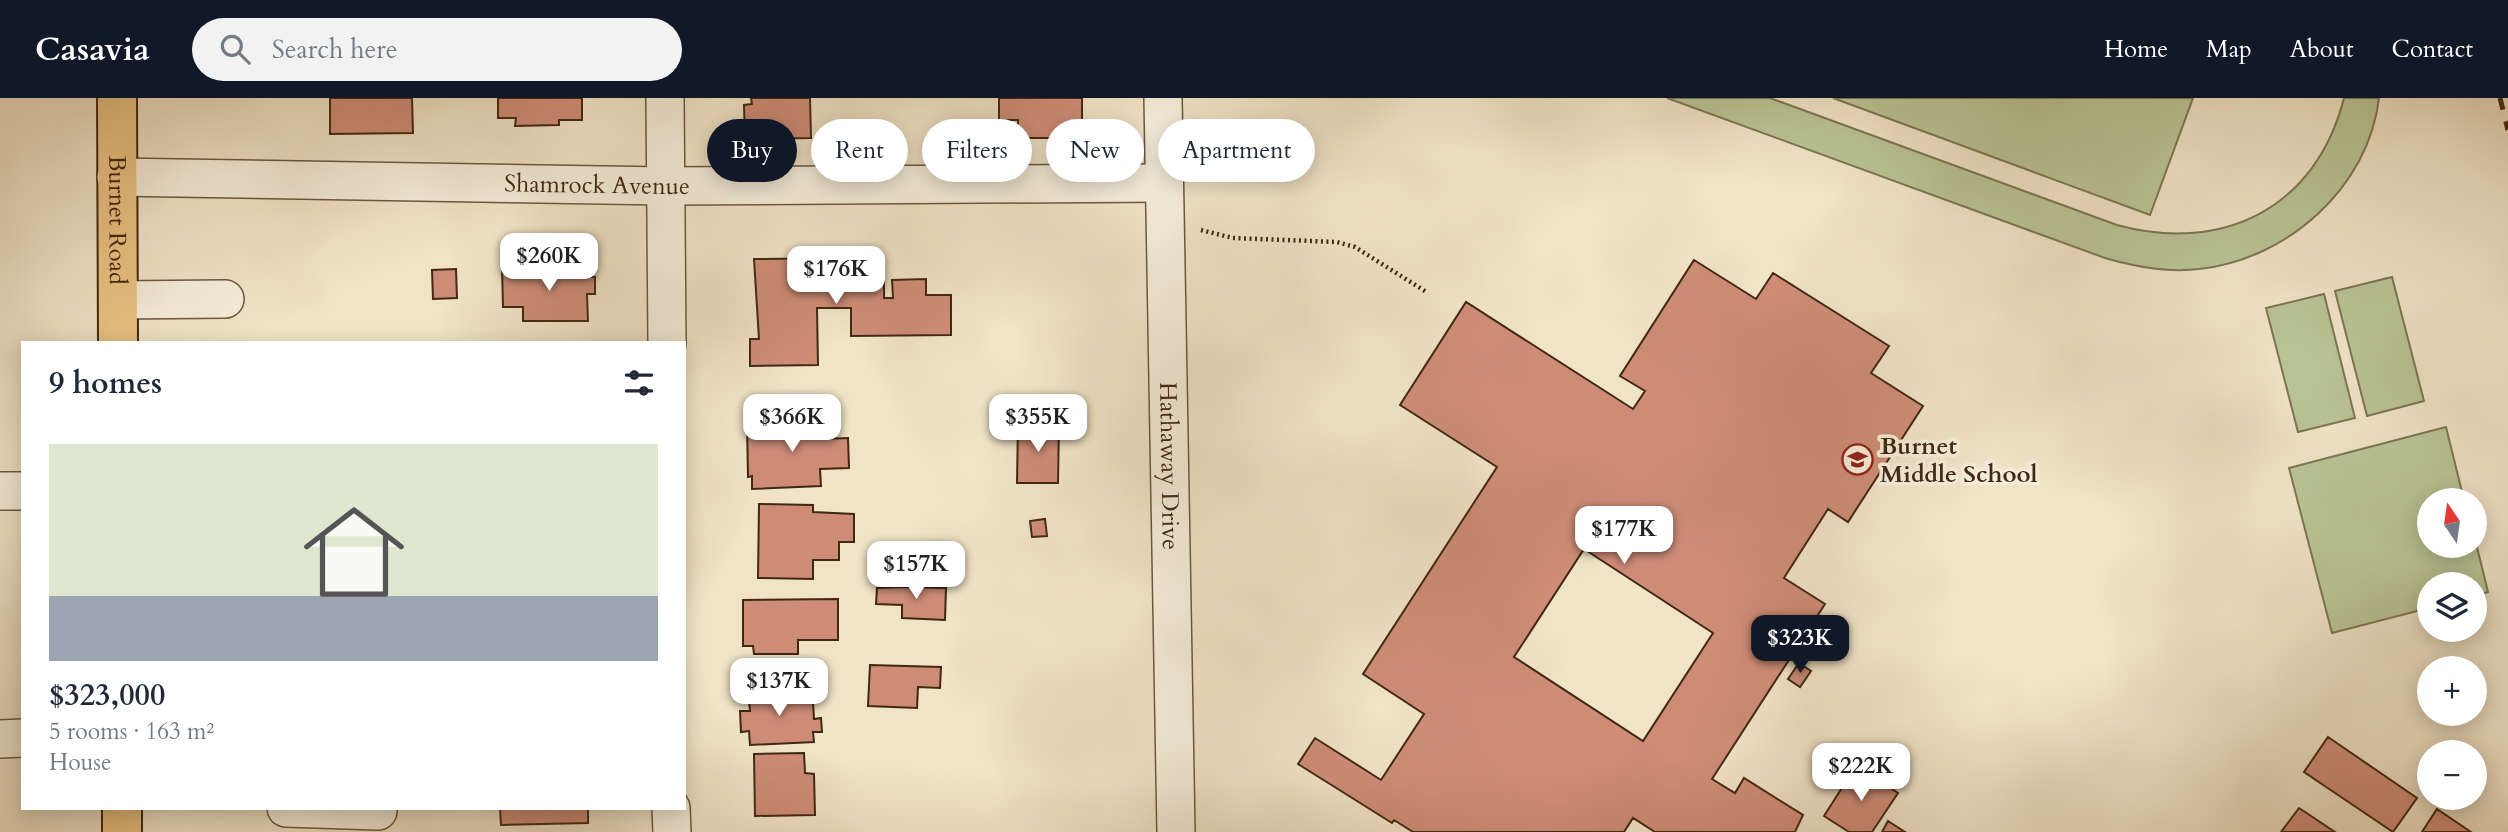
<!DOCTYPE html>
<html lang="en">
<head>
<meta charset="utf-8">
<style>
	:root { --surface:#fff; --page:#f2f2f3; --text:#1f2937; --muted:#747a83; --accent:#111827 }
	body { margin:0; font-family:Cardo,serif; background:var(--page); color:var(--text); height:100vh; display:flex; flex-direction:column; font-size:26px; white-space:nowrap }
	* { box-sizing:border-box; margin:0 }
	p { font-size:23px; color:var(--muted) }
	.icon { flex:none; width:38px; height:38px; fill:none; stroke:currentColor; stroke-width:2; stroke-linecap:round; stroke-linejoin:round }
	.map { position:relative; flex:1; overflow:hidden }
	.details { position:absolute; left:21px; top:243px; width:665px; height:469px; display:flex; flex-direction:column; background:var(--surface); border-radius:0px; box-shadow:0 4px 18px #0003 }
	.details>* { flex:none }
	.guide { position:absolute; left:707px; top:21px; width:665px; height:63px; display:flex; gap:14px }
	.needle { width:46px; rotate:347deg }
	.tools { position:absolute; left:2417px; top:390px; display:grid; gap:14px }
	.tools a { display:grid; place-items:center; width:70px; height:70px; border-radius:50%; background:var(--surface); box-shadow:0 4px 18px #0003; font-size:35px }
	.price { position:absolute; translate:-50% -60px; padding:0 16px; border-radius:14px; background:#fff; color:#222; font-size:23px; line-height:46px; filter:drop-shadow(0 2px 4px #0008) }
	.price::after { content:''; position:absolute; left:50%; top:42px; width:21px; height:16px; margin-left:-10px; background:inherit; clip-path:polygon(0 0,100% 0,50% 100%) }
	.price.active { background:var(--accent); color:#fff }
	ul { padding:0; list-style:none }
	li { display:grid; align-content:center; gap:14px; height:371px; padding:0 28px }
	li span { display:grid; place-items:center; height:217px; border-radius:0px; color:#555 }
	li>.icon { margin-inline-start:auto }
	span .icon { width:126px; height:126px; fill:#fffc; stroke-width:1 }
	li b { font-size:30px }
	h2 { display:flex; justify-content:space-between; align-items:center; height:84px; padding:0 28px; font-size:30px }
	.tag { padding:0 24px; border-radius:32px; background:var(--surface); box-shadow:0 4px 18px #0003; font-size:24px; line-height:63px }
	.tag.active { background:var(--accent); color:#fff }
	header { display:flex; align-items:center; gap:42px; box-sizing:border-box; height:98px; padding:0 35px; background:var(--accent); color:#fff }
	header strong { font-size:33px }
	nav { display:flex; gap:38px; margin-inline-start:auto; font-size:24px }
	.search { width:490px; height:63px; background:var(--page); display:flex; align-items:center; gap:18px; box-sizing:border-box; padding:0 24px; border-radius:38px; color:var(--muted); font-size:26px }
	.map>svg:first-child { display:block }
	.green { fill:#b9c496; stroke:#7d7654; stroke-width:2 }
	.building { fill:#ce8c77; stroke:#412812; stroke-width:2; fill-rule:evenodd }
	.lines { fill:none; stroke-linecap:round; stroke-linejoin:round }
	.minor-casing { stroke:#6d573f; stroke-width:40 }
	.major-casing { stroke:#412812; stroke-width:42 }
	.path { stroke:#412812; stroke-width:4.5; stroke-dasharray:2 3.5; stroke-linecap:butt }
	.minor { stroke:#f5edda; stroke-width:37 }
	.major { stroke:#e8c283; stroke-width:38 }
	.rail { stroke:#412812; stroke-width:5; stroke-dasharray:12 12; stroke-linecap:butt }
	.labels { text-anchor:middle; stroke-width:7; stroke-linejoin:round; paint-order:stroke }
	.street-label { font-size:24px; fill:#412812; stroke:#f5edda }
	.poi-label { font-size:24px; font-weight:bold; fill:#412812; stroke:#f5edda; text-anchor:start }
</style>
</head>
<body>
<header>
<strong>Casavia</strong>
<div class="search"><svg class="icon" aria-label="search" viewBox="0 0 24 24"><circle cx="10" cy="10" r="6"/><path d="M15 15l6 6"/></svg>Search here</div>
<nav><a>Home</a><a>Map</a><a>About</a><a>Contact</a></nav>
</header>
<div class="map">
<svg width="2508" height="734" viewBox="0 0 2508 734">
	<rect width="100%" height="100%" fill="#f0e3c6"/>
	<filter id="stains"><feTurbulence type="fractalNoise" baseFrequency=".00286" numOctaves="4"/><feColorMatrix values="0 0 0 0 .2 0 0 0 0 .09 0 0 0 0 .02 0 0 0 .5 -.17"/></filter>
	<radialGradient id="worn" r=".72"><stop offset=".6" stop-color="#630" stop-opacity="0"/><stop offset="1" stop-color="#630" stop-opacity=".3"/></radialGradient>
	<path class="green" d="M1667,0h103l347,127c106,29 199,-17 227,-127h35c-10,89 -92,162 -180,171 -32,4 -63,-2 -94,-11z
		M1833,0h360l-43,117z
		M2392,179l32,124 -57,15 -32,-125z
		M2324,196l31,124 -57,14 -32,-124z
		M2446,329l18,73h-35v46h45l1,-7 13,53 -13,4 -1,-12h-45v24l-97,25 -43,-165z"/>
	<path class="building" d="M330,0h82l1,35 -83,1z
		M498,0h84v22h-23v5l-44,1 1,-8h-18z
		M751,0h59l1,40 -66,1 -1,-34 8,-1z
		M999,0h83v40h-64v-18h-19z
		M847,160l37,2v38h9l-1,-18 34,-1v16h25v40l-100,1v-28h-34l1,57 -68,1v-27h9l-5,-80z
		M1694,162l62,39 17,-26 116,73 -18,27 52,33 -75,116 -20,-13 -44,69 41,26 -113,175 23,14 9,-15 59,37 -8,17h-140l-22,-14 -9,14h-211l-19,-12 -2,3 -94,-59 17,-26 66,42 43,-66 -61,-40 134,-207 -97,-62 66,-103 167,107 12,-18 -25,-15zM1584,451l129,84 -70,108 -129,-84z
		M502,170h86v9h7v17h-8l1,27h-65v-14h-20z
		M456,171l1,29 -24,1 -1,-29z
		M821,322l1,19 26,-1 1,30 -29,1 1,17 -69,3v-13l-4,1 -1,-54z
		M1018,326h41l-1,59h-41z
		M759,406l54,1v7l41,2v28h-15v18h-26v19l-55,-1z
		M1045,421l2,17 -15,1 -2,-16z
		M903,489l43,1 -1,32 -43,-2v-13l-26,-1 1,-16z
		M838,501v41h-40v14h-44l-1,-8h-10v-46z
		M1799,565l12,8 -11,16 -12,-8z
		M870,567l71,2 -1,21 -22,-1 -1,21 -49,-2z
		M756,588l15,4 19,-3 4,15h19l1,17 7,-1 1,14h-9l1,10 -64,3 -1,-14 -8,1 -1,-21h10l-2,-20 9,-1z
		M2328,639l89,61 -24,34 -89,-60z
		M804,655l1,20 9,1 1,41 -60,1 -1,-62z
		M1856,668l42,27 -26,39h-23l-25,-16z
		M500,710h88v15l-87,2z
		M2299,710l36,24h-54z
		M2437,711l34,23h-49z
		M1888,723l17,11h-23z"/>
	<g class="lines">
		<defs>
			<g id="minor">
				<path d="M665,0l2,245"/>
				<path id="s1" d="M1163,0l13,734"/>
				<path id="s2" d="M116,79l549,9 498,-3"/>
				<path d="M118,202l107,-1"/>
				<path d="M0,393h23"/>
				<path d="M0,641l23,-1"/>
				<path d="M286,710l92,3"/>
				<path d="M671,710l1,24"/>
			</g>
			<g id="major">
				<path id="s3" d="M117,0l1,245"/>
				<path d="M122,710v24"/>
			</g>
		</defs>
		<use href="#minor" class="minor-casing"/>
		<use href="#major" class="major-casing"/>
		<path class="path" d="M1201,132l32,8 104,4 18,5 73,46"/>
		<use href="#minor" class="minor"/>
		<use href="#major" class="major"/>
		<path class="rail" d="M2500,0l8,32"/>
	</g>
	<defs>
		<symbol id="school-ring" viewBox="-11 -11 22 22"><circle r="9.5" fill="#f5edda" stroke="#8f2418" stroke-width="1.5"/><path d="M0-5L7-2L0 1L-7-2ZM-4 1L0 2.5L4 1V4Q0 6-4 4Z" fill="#8f2418"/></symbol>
	</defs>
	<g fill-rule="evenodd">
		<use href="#school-ring" x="1840" y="344" width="35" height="35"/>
	</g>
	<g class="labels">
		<g class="street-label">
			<text dy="8" stroke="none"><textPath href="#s2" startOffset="481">Shamrock Avenue</textPath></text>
			<text dy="8" stroke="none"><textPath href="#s3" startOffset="122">Burnet Road</textPath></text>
			<text dy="8" stroke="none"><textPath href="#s1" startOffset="368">Hathaway Drive</textPath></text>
		</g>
		<g class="poi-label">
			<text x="1880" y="356">Burnet<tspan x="1880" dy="28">Middle School</tspan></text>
		</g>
	</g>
	<rect width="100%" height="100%" filter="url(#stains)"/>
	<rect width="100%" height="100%" fill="url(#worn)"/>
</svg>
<div class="tools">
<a><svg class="needle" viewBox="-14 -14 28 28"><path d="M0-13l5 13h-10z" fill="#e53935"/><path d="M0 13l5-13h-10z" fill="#747a83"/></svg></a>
<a><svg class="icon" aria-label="layers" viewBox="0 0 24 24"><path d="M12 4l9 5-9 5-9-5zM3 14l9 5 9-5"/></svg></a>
<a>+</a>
<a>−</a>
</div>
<b class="price" style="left:549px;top:195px">$260K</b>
<b class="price" style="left:836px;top:208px">$176K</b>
<b class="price" style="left:792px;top:356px">$366K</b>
<b class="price" style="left:1038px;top:356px">$355K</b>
<b class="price" style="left:1624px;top:468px">$177K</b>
<b class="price" style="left:916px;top:503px">$157K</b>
<b class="price active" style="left:1800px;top:577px">$323K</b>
<b class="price" style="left:779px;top:620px">$137K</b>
<b class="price" style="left:1861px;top:705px">$222K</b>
<div class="guide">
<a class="tag active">Buy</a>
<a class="tag">Rent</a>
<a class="tag">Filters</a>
<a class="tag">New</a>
<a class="tag">Apartment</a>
</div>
<section class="details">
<h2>9 homes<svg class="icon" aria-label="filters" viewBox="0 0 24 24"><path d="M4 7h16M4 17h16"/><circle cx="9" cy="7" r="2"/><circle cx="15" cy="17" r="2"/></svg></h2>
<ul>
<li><span style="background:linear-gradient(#dfe7d0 70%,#9aa5b1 0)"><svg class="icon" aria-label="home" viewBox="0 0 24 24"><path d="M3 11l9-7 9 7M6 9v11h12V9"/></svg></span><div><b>$323,000</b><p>5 rooms · 163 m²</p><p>House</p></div></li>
</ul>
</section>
</div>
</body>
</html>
